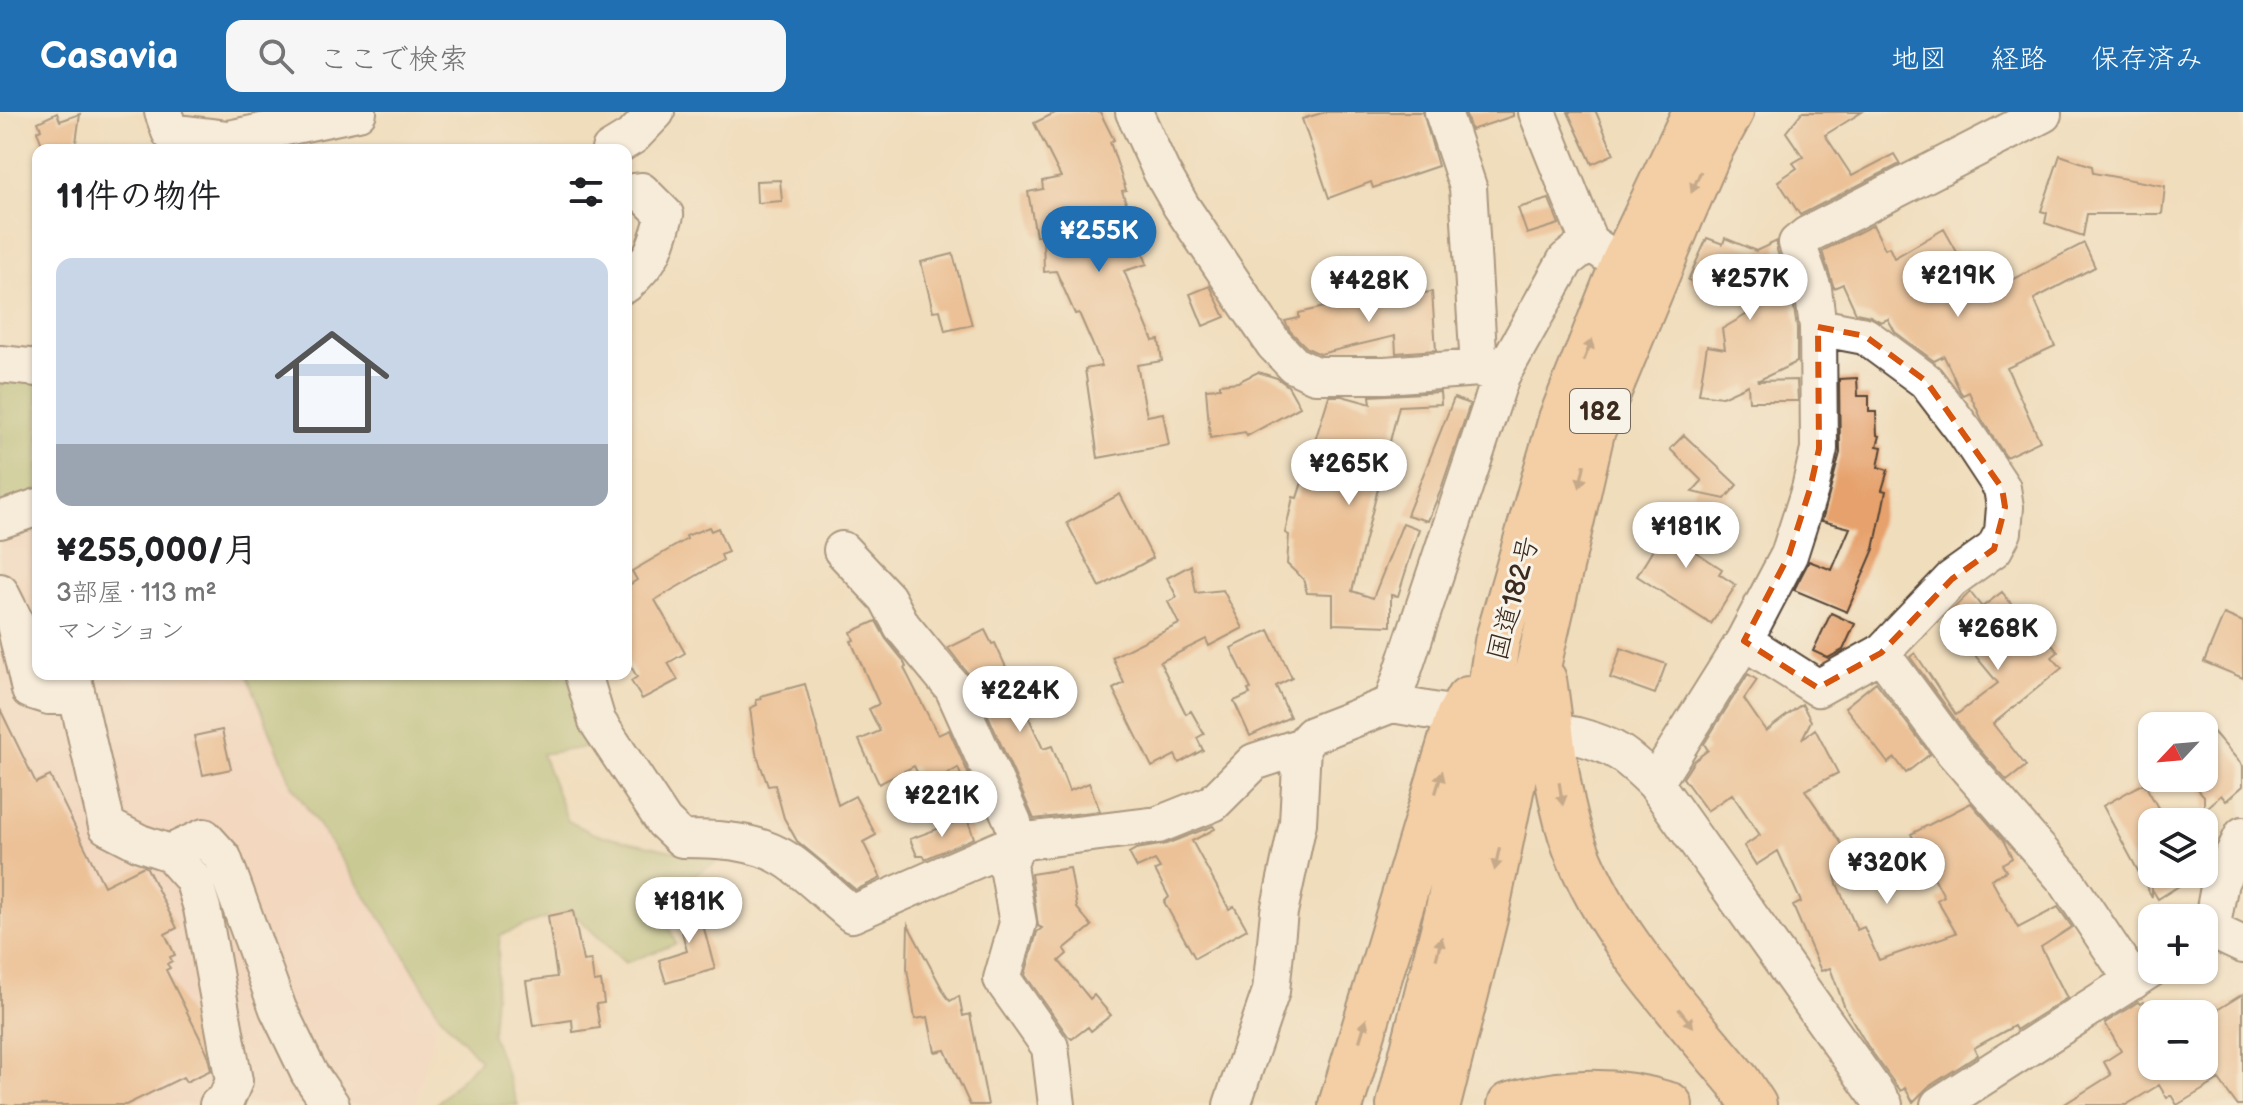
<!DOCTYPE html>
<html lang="ja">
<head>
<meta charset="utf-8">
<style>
	:root { --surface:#fff; --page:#f6f6f6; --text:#202124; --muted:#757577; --accent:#1f6fb2 }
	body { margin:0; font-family:"Balsamiq Sans","Klee One",sans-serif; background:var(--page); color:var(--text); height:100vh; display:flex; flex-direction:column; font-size:30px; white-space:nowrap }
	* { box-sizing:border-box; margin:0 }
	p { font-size:26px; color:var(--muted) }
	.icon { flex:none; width:44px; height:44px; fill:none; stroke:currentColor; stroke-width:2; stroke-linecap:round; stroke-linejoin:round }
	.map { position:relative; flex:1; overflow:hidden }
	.details { position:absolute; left:32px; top:32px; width:600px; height:536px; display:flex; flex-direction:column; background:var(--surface); border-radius:16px; box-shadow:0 2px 6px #0004 }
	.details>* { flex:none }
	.needle { width:52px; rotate:244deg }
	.fabs { position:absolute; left:2138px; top:600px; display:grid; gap:16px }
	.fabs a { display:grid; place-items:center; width:80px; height:80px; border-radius:16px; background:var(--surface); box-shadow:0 2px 6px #0004; font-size:40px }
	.price { position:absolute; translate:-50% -68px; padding:0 18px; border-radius:28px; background:#fff; color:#222; font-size:26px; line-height:52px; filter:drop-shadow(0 2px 4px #0008) }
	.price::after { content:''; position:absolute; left:50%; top:48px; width:24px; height:18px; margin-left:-12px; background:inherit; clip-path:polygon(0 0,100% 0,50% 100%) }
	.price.on { background:var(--accent); color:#fff }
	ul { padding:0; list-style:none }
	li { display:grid; align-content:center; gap:16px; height:424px; padding:0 24px }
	li span { display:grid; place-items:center; height:248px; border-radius:16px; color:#555 }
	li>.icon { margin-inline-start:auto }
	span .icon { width:144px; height:144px; fill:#fffc; stroke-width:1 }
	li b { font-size:34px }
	h2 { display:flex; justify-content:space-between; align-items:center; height:96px; padding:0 24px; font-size:34px }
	header { display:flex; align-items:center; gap:48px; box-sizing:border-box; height:112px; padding:0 40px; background:var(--accent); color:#fff }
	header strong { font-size:38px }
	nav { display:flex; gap:44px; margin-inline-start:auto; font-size:28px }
	.search { width:560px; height:72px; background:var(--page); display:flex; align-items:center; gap:20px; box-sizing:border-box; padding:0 28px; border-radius:16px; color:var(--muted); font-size:30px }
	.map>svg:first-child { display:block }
	.built { fill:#f6d2c4 }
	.forest { fill:#98b162; stroke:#6a6e40; stroke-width:2 }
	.building { fill:#e6a16c }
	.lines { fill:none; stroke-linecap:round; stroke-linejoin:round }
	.minor-casing { stroke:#564536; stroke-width:40 }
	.highway-casing { stroke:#564536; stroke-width:48 }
	.minor { stroke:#fff; stroke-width:36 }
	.highway { stroke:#f8bd89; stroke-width:44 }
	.oneway { fill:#906c4e }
	.marked { fill:none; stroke:#d7540e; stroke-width:6; stroke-dasharray:16 10; stroke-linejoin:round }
	.labels { text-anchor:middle; stroke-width:6; stroke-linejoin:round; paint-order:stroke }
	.shield { fill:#f7f3e8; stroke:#73665b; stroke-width:2 }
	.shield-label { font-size:26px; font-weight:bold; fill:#3b2a1e }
	.street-label { font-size:28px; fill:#3b2a1e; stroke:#f7f3e8 }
</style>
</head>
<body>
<header>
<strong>Casavia</strong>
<div class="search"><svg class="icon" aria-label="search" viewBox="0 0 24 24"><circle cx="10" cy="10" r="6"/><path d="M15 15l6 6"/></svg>ここで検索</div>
<nav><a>地図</a><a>経路</a><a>保存済み</a></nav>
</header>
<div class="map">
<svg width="2243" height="993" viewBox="0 0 2243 993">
	<rect width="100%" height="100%" fill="#f7f3e8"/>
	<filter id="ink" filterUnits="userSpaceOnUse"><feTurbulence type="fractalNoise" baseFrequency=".0125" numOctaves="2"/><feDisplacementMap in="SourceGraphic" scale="16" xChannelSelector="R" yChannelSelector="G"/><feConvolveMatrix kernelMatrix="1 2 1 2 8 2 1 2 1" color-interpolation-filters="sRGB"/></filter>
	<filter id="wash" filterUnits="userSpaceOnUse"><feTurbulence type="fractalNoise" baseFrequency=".006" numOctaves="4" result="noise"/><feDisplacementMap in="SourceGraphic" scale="32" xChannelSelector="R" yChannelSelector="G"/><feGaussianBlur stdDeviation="1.8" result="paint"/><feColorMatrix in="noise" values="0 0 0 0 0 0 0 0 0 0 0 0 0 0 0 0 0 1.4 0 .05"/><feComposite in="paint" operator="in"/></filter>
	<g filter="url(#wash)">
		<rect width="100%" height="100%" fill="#f0ddbc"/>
		<path class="built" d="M38,381v181h209l46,113 105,157 41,70 -23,91h-416v-600z"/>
		<path class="forest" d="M0,266l38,3v112l-38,12z
			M247,562h274l8,5 38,-4 28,71 -53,8 26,67 24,12 126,28 -61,35 19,48 -51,19 -55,-53 -70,25 -8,100 26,70h-83l45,-45 -41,-46 -41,-70 -105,-157z"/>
		<g id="blocks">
			<path class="building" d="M1057,0h43l14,28 -4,2 16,48 -4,1 25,73 -23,7 29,70 6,-1 3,21 -25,4 10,51 16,-3 6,32 -71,13 -13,-89 17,-3 -23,-53 -4,1 -19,-43 -12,1 -1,-37 -7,1 -8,-44 15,-3 -1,-8 19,-4 -27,-54z
				M1325,0h98l15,54 -65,22 -2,-6 -42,16 -27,-79z
				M1465,0h48v4l-42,14z
				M1568,0h28l18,42 -22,10z
				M1802,0h60l-37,23 27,41 42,-22 6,10 -100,51 -22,-34 19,-13 -4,-5 10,-6 -17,-25z
				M57,1l3,8 20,-7 -5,36h-31l-7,-19 4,-2 -3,-7z
				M2060,43l32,11 1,7 72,13 -3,28h-75l-4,22 -38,-13 2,-10 -6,-2z
				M780,68l2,21 -25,2 -1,-22z
				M1549,87l10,25 -32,10 -9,-26z
				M1873,113l12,24 4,-2 5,11 50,-29 13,23 -18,10 25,43 120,-62 11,24 -61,32 21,47 -48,22 33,73 -34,16 -24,-37 -13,-28 -6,3 -3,-4 -16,-35 -10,5 -39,-29 -7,-13 -7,3 -11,-6 -14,-3 -13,-29 -9,4 -12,-37z
				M1707,126l16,6 2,-6 31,13 21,-10v9l15,44 5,34v34l-40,19 40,-1 1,21h-49l-1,-16 -26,12 -23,-3 8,-48 18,3 -3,-20 32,-19 -66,-30z
				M953,142l19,71 -27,6 -5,-21 -7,1 -12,-49z
				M1210,174l15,31 -22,9 -13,-32z
				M1432,180l4,58 -40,3 -1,-17 -75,18 -13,-6 -17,-17 -5,-10 14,-3v-5l34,-8 1,2 52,-10z
				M1258,260l19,6 11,8 12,21 -53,29 -2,-4 -35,6 -4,-49 14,-1v-4l18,-2z
				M1857,266l1,18h11v16h7l1,23 3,1 -3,10 5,1 -4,20 10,3 -6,20 4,1 -4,20 -8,38 -27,63 -53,-22 15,-29 23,9 18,-42 -28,-7 18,-68 -1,-74z
				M1440,280l1,12 -42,2 -47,185 21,7 30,-75 16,6 -21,67 -7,-1v31l-58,-2v-30l-26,-1 -4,-14 -16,-15 2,-29 -4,-2 8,-36 4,1 32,-102h13l29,8 -1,-8z
				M1454,286l16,6 -30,88 -12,29 -21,-6z
				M1684,323l53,50 -12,14 -33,-7 10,-11 -32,-32z
				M1120,382l33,64 -53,29 -33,-64z
				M1679,396l25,10 -19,27 37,24 -3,5 17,11 -25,39 -74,-48z
				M709,415l2,4 7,-3 10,24 -7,3 2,5 -68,40 30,53 -17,10 10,17 -36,19 -11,-18 6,-4 -11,-19v-71l11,-7 -5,-9 55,-32 -1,-3z
				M1191,453l5,28 27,-3 20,38 -34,18 -3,-7 -46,23 26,52 5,-3 13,23 -7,4 6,12 -24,13 -4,-8 -23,12 -39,-78 11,-6 -12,-26 67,-33 -11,-22 9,-5 -10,-19z
				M1970,480l12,15 20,-15 37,47 5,-4 14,17 -6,5 10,11 -69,56 33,42 -19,15 -37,-42 -60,-82 5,-4 41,62 42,-32 -54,-65z
				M1831,501l24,11 -12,26 -15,8 -15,-7z
				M2224,502l19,8v56l-39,-16z
				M876,509l10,18 17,21 3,7 -2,1 34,67 11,-5 20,45 -7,3 -4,-10 -19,11 -2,-4 -15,7 -8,-16 -35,18 -20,-44 21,-9 -11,-22 10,-5 -28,-63 3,-1 -3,-8z
				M985,518l7,14 3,-1 48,106 9,-3 17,45 20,-8 11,28 -66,8 -62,-140 -24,-31z
				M1269,518l23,48 -16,8 14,31 -40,19 -16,-35 16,-7 -2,-4 3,-1 -20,-41z
				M1621,536l45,16 -11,30 -45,-16z
				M1748,562l9,6 -13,19 22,32 36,-27 9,17 -9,18 13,-10 23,44 -33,17 41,60 7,17 -18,8 2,9 20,46 7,-3 15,33 77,-27 -19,-33 7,-4 -33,-62 60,-31 32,37 9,18 -10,6 4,7 -15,8 27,49 40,-21 14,20 -31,20 26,51 -51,32 -2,-4 -40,22 4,7 -50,32 -15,15 -8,-14 -4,3 -6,-7 -28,-39 -22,-37 -15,-40 -9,3 -28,-65 8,-4 -23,-51 -22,14 -12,-19 16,-11 -28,-41 -25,17 -24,-33 11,-17 14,-11 -4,-6z
				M1876,570l54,72 -24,19 -11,-15 -7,5 -43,-56z
				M805,572l33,121 17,-9 21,39 -13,7 18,36 -25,12 -59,-49 -13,-23 -9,-33 -7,1 -12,-33 -6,-45 7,-3 -1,-5 6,-1 -1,-3z
				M0,597l36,74 14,-7 54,110 40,-20 3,2 30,60 -12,6 10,21 -5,2 2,4 -5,3 3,4 -4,2 41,82 4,18 -25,12 -3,-5 -57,28h-126z
				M2204,609l39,45v20l-17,15 -5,-6 -17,16v-15l-16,-18h16z
				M222,618l9,39 -28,6 -9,-39z
				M2144,671l22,39h-14v52h46l-40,25 -6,-10v8l-49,-91z
				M967,706l7,20 -49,21 -1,-3h-7l-7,-17z
				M1213,714l2,3 -23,12 37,68 5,-3 13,23 -52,29 -31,-56 5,-5 -14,-27 5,-2 -5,-8 -18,8 -8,-15 7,-4 30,-5z
				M1070,756l7,40 15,18 -28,23 3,5 -8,7 31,38 4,-4 17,20 -20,16 -3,-4 -16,12 -4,-3 -43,-61 12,-43 5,-4 -4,-2 -7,-52z
				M695,784l20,73 -49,14 -7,-23 28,-9 -13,-49z
				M573,799l10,50 8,-1 3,22 7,-1 3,22 -8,1 4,24 -27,4 -1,-12 -39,6 -7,-45 31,-4 -9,-61z
				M908,813l37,69 5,7 9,-5 4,20 7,-2 18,91h-18l-25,-55 -10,2 -7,-35 -13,2 -8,-50z
				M2243,882v111h-6l-18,-25 -42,25 -6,-10 -4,3 -8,-13 -33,20h-63l48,-30 -7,-13 17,-11 -16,-28 33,-21 2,2 3,-2 9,16v48h52v-48z"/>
		</g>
	</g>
	<g filter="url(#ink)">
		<use href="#blocks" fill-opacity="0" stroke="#564536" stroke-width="2"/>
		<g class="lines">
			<defs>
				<path id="minor" d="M163,0l7,20 58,7 130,-27
					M1134,0l27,59 20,35 93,138 20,21 21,10h70l94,-7 22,8
					M1443,0l25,75 11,181
					M1537,0l52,130 19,13
					M610,38l23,-14 23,-24
					M626,81l15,-2 24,24c-10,35 -12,44 -39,69
					M0,252l38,4
					M0,408l38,-13
					M842,438l45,48 15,28 51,62 60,134 4,20 -9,25 10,56 -16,56 48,68 7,58
					M0,480l14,28 16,70 19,6h28
					M1744,529l74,47 63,-35 71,-74 42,-30 9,-17 2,-25 -3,-19 -37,-56 -39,-51 -61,-45 -47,-9
					M1881,541l73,99 113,130 66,99
					M72,562l35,152 33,17 30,10 23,26 9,29 32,173 -9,21 -7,3
					M583,562l14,47 67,101 18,17c35,0 77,1 108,23 21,15 41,35 62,52l165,-72 141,-17 55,-22 41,-41 48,-16
					M1392,592l185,32c39,10 49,19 78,47l229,322
					M1655,671l89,-142 45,-86 21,-66 9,-40 -1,-122 -5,-38 -16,-46 10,-8 236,-121 -1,-2
					M170,741l34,-16 19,21 55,151 31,64 22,32
					M2211,818l32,15
					M2204,822l7,-4 9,-48 23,-47
					M1232,993l39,-114 8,-79 19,-89 4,-77 10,-11 80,-31 109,-328 65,-116 23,-18
					M1939,993l213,-137"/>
				<path id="highway" d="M1544,568c9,55 11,114 31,167 34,90 103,161 163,234l16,24
					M1341,993l117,-388 10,-18
					M1399,993l48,-191 38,-193 12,-79 64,-223 61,-153 73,-154
					M1438,993l47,-187 39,-190 68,-296 89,-215 28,-65 22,-40
					M1510,993c54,-16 107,-17 160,0"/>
			</defs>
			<use href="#minor" class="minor-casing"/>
			<use href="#highway" class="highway-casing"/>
			<use href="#minor" class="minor"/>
			<use href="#highway" class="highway"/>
		</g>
		<defs><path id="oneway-solid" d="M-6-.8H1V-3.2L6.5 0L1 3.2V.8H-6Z" transform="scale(2)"/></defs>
		<g class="oneway">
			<use href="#oneway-solid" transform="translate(1696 70) rotate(114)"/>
			<use href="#oneway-solid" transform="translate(1588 238) rotate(-68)"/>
			<use href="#oneway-solid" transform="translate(1582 364) rotate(102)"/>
			<use href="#oneway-solid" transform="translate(1439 670) rotate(-73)"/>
			<use href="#oneway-solid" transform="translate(1561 682) rotate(81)"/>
			<use href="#oneway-solid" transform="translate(1497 747) rotate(102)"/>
			<use href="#oneway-solid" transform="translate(1439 836) rotate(-76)"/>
			<use href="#oneway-solid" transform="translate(1686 906) rotate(51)"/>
			<use href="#oneway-solid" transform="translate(1363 918) rotate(-73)"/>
		</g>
	</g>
	<path d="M0 0H2243V993H0ZM1818,215l47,9 61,45 76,107 3,19 -11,42 -42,30 -71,74 -63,35 -74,-47 45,-86 21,-66 9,-40z" fill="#f0ddbc" fill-opacity=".55" fill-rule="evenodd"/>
	<path class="marked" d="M1818,215l47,9 61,45 76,107 3,19 -11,42 -42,30 -71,74 -63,35 -74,-47 45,-86 21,-66 9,-40z"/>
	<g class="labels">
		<rect class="shield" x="1570" y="277" width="60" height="44" rx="6"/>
		<g class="shield-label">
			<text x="1600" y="308">182</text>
		</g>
		<g class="street-label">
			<text transform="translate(1512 486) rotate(-75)" y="10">国道182号</text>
		</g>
	</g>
</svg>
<div class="fabs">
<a><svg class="needle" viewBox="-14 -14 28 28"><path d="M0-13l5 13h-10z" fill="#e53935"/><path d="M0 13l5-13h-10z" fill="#757577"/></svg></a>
<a><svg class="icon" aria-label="layers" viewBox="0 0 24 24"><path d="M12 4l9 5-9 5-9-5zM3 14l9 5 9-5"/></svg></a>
<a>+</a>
<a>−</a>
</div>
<b class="price on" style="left:1099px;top:162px">¥255K</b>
<b class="price" style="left:1958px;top:207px">¥219K</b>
<b class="price" style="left:1750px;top:210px">¥257K</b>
<b class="price" style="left:1369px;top:212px">¥428K</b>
<b class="price" style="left:1349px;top:395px">¥265K</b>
<b class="price" style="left:1686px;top:458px">¥181K</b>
<b class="price" style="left:1998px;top:560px">¥268K</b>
<b class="price" style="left:1020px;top:622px">¥224K</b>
<b class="price" style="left:942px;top:727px">¥221K</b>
<b class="price" style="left:1887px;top:794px">¥320K</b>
<b class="price" style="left:689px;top:833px">¥181K</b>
<section class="details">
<h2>11件の物件<svg class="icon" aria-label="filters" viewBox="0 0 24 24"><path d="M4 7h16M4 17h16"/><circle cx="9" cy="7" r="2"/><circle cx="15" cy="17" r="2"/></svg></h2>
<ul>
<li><span style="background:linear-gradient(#c9d6e8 75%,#9aa5b1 0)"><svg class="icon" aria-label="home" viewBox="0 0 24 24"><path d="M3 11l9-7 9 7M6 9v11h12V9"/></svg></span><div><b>¥255,000/月</b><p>3部屋 · 113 m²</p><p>マンション</p></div></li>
</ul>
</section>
</div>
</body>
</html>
